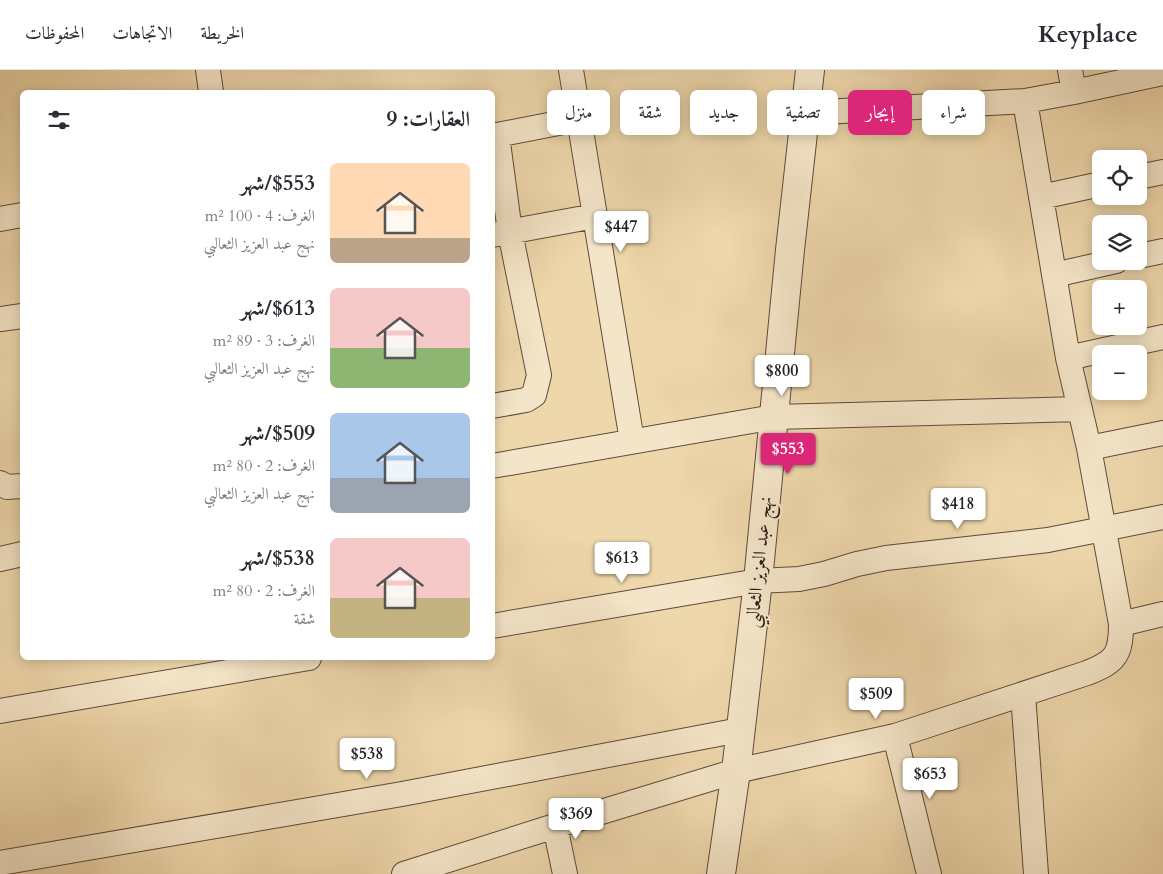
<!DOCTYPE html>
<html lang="ar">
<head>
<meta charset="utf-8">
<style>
	:root { --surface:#fff; --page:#f7f7f7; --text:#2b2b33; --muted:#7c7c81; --line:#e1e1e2; --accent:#db2777 }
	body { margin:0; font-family:Cardo,Amiri,serif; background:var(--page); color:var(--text); direction:rtl; height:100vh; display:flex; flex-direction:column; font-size:19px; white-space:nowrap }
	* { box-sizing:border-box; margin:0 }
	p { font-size:16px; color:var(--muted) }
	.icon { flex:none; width:28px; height:28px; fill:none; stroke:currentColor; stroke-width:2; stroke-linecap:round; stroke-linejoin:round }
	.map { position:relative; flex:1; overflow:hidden; direction:ltr }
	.drawer { position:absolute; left:20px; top:20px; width:475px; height:570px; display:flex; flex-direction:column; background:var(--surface); border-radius:8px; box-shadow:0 2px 12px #0003; direction:rtl }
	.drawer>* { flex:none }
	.top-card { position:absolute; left:510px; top:20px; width:475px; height:45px; direction:rtl; display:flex; gap:10px }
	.buttons { position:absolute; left:1092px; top:80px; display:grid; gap:10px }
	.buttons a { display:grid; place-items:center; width:55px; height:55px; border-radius:8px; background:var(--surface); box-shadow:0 2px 12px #0003; font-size:25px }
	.price { position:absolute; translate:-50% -42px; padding:0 11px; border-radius:5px; background:#fff; color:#222; font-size:16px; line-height:32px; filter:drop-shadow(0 1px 2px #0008) }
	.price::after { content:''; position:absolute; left:50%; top:30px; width:15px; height:11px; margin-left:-8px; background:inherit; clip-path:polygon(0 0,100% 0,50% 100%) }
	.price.current { background:var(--accent); color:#fff }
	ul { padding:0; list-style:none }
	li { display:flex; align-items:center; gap:15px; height:125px; padding:0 25px }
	li span { display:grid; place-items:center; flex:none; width:140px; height:100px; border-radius:8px; color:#555 }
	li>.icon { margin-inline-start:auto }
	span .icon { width:60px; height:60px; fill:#fffc; stroke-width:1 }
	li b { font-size:21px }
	h2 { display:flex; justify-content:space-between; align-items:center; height:60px; padding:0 25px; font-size:21px }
	.pill { padding:0 18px; border-radius:8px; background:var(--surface); box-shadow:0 2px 12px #0003; font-size:18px; line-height:45px }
	.pill.current { background:var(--accent); color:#fff }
	header { display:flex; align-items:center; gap:30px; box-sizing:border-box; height:70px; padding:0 25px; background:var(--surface); border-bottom:1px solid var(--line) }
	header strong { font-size:24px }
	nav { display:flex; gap:28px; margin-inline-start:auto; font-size:18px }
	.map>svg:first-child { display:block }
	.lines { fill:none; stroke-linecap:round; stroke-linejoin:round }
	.minor-casing { stroke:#5c4b3b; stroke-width:26 }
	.tertiary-casing { stroke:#5c4b3b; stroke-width:30 }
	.minor { stroke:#f4e5c8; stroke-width:24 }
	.tertiary { stroke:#f4e5c8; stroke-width:28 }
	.labels { text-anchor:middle; stroke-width:4; stroke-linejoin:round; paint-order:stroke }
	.street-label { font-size:19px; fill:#2b1c16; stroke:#f4e5c8 }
</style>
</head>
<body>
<header>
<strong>Keyplace</strong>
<nav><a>الخريطة</a><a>الاتجاهات</a><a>المحفوظات</a></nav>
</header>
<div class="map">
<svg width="1163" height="804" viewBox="0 0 1163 804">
	<rect width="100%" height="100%" fill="#eed7ab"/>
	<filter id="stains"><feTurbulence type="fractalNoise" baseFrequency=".004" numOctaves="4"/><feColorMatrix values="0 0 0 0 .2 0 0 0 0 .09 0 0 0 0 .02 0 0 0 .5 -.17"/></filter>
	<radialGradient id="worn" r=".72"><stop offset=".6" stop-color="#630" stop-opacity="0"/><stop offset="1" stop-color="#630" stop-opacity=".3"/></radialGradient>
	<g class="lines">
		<defs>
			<path id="minor" d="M208,0l3,22
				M571,0l61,371
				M1070,0l4,22
				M806,43l219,-12 49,-9 89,-19
				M492,66l87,-17
				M1139,107l24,-5
				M1041,127l60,-13
				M0,149l22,-4
				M492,165l103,-19
				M1139,186l24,-5
				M1054,205l62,-14
				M0,249l22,-3
				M1068,288l95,-21
				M492,336l34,-6 8,-5 5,-20 -29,-143 -13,-97
				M1089,378l74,-15
				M492,396l282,-49 306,-8
				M0,413l7,4 15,-1
				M0,489l22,-5
				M1121,554l42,-10
				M492,556l266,-45 41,-2 25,-5 33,-10 29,-6 162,-18 115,-23
				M1023,624l13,180
				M0,641l309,-53
				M895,666l34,138
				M555,756l10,48
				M0,793l402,-69 338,-64
				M404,804l151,-48 181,-55 159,-35 192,-63c29,-11 34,-19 34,-49l-32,-176 -21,-90 -43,-257"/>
			<path id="tertiary" d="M721,804l15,-103 22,-190 32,-331 20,-180"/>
		</defs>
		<use href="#minor" class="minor-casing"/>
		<use href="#tertiary" class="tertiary-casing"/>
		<use href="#minor" class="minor"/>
		<use href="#tertiary" class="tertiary"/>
	</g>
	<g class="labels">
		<g class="street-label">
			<text transform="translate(758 492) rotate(-84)" y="7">نهج عبد العزيز الثعالبي</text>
		</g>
	</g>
	<rect width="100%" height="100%" filter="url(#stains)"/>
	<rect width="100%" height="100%" fill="url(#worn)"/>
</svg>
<div class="buttons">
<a><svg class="icon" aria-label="locate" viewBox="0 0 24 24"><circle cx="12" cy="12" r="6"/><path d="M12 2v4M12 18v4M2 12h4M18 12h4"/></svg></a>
<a><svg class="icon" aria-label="layers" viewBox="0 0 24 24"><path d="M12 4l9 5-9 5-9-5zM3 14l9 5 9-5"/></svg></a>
<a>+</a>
<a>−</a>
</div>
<b class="price" style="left:621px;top:183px">$447</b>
<b class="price" style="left:782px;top:327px">$800</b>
<b class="price current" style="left:788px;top:405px">$553</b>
<b class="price" style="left:958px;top:460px">$418</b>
<b class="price" style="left:622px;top:514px">$613</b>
<b class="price" style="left:876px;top:650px">$509</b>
<b class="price" style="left:367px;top:710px">$538</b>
<b class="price" style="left:930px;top:730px">$653</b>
<b class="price" style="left:576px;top:770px">$369</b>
<div class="top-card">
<a class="pill">شراء</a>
<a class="pill current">إيجار</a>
<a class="pill">تصفية</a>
<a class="pill">جديد</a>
<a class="pill">شقة</a>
<a class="pill">منزل</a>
</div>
<section class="drawer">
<h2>العقارات: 9<svg class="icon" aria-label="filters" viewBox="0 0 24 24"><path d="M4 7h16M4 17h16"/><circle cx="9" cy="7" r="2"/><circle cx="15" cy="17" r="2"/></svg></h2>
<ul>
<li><span style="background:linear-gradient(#ffd9b3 75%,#b9a48a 0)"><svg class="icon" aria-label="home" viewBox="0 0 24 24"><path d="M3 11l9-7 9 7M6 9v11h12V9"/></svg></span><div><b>$553/شهر</b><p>الغرف: 4 · 100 m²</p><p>نهج عبد العزيز الثعالبي</p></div></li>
<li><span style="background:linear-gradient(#f6c9c9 60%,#8fb573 0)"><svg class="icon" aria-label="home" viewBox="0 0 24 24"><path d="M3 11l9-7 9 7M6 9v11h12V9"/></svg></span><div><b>$613/شهر</b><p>الغرف: 3 · 89 m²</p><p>نهج عبد العزيز الثعالبي</p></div></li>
<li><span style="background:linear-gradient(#a9c7e8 65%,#9aa5b1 0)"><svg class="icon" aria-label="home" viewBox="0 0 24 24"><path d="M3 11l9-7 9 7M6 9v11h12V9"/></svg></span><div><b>$509/شهر</b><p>الغرف: 2 · 80 m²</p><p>نهج عبد العزيز الثعالبي</p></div></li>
<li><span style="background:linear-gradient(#f6c9c9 60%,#c2b280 0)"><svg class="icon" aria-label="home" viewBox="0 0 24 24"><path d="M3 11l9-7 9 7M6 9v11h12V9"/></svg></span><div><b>$538/شهر</b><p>الغرف: 2 · 80 m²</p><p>شقة</p></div></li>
</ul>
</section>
</div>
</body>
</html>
